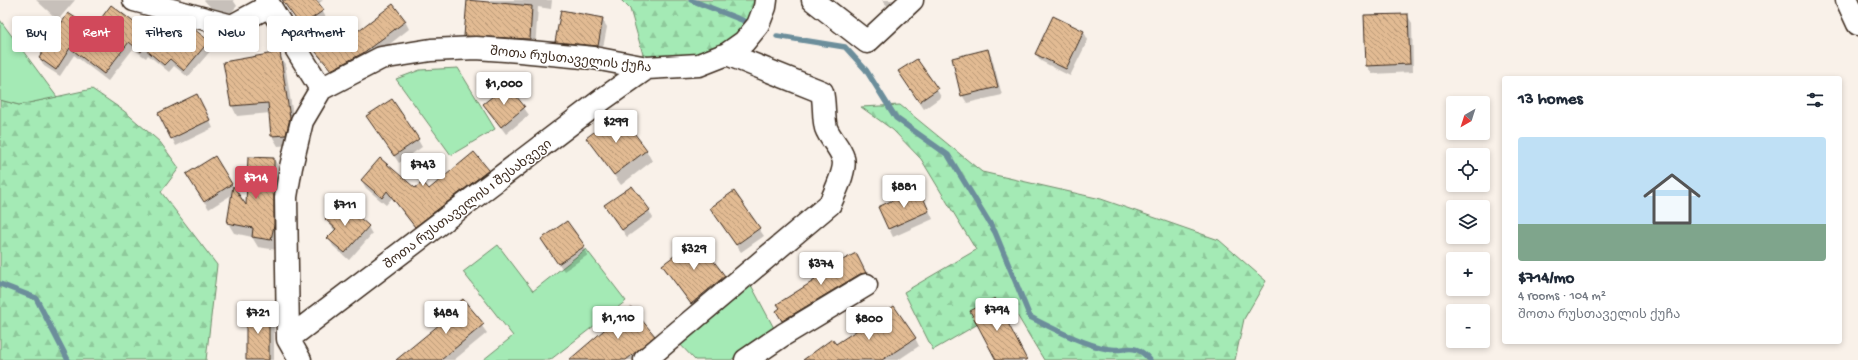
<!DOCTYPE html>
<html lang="en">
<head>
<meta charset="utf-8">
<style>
	:root { --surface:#fff; --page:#f2f2f3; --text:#1f2937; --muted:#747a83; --accent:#d1495b }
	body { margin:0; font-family:"Gochi Hand","Noto Sans Georgian",sans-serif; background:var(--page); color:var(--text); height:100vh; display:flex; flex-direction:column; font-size:15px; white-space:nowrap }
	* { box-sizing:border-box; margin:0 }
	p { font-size:13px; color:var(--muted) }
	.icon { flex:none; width:22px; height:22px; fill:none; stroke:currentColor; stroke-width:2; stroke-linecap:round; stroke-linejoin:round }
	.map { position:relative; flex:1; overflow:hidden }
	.panel { position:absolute; left:1502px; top:76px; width:340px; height:268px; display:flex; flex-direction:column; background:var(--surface); border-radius:4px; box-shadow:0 2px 6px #0003 }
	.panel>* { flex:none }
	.hud { position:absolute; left:12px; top:16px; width:380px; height:36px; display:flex; gap:8px }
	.needle { width:26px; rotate:219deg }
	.fabs { position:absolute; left:1446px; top:96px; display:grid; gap:8px }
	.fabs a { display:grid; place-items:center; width:44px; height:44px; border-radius:4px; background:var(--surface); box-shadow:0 2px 6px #0003; font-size:20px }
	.price { position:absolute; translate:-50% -34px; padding:0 9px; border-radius:4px; background:#fff; color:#222; font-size:13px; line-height:26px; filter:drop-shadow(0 1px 2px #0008) }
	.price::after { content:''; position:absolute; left:50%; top:24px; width:12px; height:9px; margin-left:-6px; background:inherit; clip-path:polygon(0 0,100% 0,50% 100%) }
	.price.on { background:var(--accent); color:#fff }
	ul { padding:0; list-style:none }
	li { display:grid; align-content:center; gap:8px; height:212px; padding:0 16px }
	li span { display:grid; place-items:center; height:124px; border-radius:4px; color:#555 }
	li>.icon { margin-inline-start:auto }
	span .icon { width:72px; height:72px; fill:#fffc; stroke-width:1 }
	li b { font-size:17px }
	h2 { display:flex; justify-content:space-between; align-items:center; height:48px; padding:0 16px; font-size:17px }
	.pill { padding:0 14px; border-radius:4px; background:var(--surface); box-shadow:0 2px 6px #0003; font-size:14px; line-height:36px }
	.pill.on { background:var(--accent); color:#fff }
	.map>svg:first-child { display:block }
	.forest { fill:url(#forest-firs); stroke:#708a6a }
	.garden { fill:#a4eab5; stroke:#708a6a }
	.shadow { fill:#0003 }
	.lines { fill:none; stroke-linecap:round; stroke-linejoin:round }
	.stream { stroke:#6c8e9b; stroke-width:5.5 }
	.building { fill:url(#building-back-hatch); stroke:#3b2a1e }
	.minor-casing { stroke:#3b2a1e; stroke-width:25 }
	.minor { stroke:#fff; stroke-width:22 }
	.labels { text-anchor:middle; stroke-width:3; stroke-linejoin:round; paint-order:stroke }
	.street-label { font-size:13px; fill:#3b2a1e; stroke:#fff }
</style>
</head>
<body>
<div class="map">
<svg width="1858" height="360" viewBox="0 0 1858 360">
	<defs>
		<pattern id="forest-firs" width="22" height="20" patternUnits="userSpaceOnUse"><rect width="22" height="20" fill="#a4eab5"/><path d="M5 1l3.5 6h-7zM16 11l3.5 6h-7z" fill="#8ec99b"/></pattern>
		<pattern id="building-back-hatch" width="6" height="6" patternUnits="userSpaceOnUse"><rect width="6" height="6" fill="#e2bb93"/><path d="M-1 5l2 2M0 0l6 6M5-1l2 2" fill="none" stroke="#b89877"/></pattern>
	</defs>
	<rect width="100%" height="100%" fill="#f9f1e9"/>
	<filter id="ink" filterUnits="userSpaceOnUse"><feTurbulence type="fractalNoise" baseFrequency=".025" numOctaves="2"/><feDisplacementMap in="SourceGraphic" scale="8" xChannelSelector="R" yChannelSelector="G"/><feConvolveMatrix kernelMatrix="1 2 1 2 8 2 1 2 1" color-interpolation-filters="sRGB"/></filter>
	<g filter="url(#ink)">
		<path class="forest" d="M621,0h137l2,11 -39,41 -77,6 -14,-49z
			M92,89l32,22 36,31 19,26 -18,24 56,73 -11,95h-206v-260l19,5z
			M900,105l82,67 119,27 118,41 47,41 -22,38 -9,41h-191l-33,-55 -78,45 -29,-58 72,-42 -55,-91 -28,-29 -32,-23z"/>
		<path class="garden" d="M0,20l57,77 -38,8 -19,-5z
			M458,68l37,61 -44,26 -55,-76 24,-9z
			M498,245l35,46 53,-42 40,52 -76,59h-67l30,-24 -50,-64z
			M751,285l24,45 -44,30h-36l-18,-19z"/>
		<path class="shadow" d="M36,0h39l-17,20z
			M204,0h29l4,6 -12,13 -11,-8z
			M282,0h41l-5,4 9,15 -21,15z
			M490,0h62l-1,9 -13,-2 -3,42 -64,-3 -6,-10 25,-33z
			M882,0h18l-10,9z
			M1407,15l5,8 1,49 -41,2 -5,-8z
			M602,19l5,8 -5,26 -42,-4 -4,-7z
			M405,21l4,8 -41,32 -32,16 -19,-26z
			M93,31l68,12 47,-2 4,8 -24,28 -14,-11 -5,6 -21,-17 -2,3 -13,-9 -25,32 -34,-26 -14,21 -16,-10 -4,-8z
			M1084,32l4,8 -18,36 -29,-15 -5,-7z
			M988,51l4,7 10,37 -35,8 -5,-8z
			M279,54l6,10 10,65 -4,16 -13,1 -6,-10 -2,-23 -33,3 -5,-10z
			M904,79l33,11 4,7 -17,12z
			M201,103l12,25 -37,18 -4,-8z
			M484,105l40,3 5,7 -23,19z
			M372,124l46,16 4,7 -23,16z
			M587,138l59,12 6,11 -31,24z
			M474,153l19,25 -73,56 -28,-36 -6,7 -20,-17 -4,-7 66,10z
			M215,158l32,51 27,-50 6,10 -3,81 -19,-3 -6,-10 -18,-4 -6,-10 5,-29 -24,15 -17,-27z
			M919,189l14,30 -40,18 -14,-29z
			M734,193l30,43 -23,16 -30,-43z
			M649,211l4,7 -26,19 -17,-24z
			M326,219l42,8 4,7 -23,26 -16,-14 -4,-8 6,-7z
			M567,222l21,33 -24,16 -17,-24z
			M697,240l34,47 -33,27 -35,-48z
			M859,260l9,18 -82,48 -9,-14z
			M463,300l24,33 -33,27h-56l42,-35 -2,-4z
			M268,308l6,10v42h-27l6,-39z
			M654,336l6,10 -16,14h-71z
			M915,338l4,8 -21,14h-94l32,-14z"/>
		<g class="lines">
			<path class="stream" d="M691,0l56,22
				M777,36l68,11 21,23 30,48 52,37 47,77 35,85c22,11 54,28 78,32 19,3 26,-8 42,11
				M0,284l36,14 32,62"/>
		</g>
		<path class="building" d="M282,0h34l8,10 -23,16z
			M467,0l65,6 -2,33 -66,-3z
			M393,4l13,17 -43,32 -32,17 -16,-19 24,-19 7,8z
			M111,5l49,37 15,-18 19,5 15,12 -25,30 -14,-12 -6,6 -20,-17 -3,4 -12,-10 -25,32 -34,-26 -14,22 -17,-12 29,-45 25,16z
			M561,10l42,8 -5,28 -43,-4z
			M1408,14l2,50 -44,2 -2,-51z
			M1053,16l31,15 -18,38 -31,-15z
			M988,49l10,38 -37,9 -9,-38z
			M280,52l10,66 -4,17 -15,1 -3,-33 -37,3 -8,-44z
			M917,59l21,30 -19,13 -21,-31z
			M507,85l18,22 -24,20 -18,-23z
			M197,94l13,26 -39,19 -13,-26z
			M392,99l27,40 -25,17 -28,-40z
			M619,113l28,37 -33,25 -28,-37z
			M474,152l15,18 -74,57 -28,-36 -5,7 -21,-18 19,-22 35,30 8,-6 6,7z
			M215,156l17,28 -28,18 -18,-28z
			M248,157l26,1v67l-3,15 -19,-3 1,-9 -26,-5 6,-37 13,19z
			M632,186l18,24 -28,20 -18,-25z
			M919,188l10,23 -41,18 -10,-22z
			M734,191l26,37 -24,17 -26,-37z
			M341,201l28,25 -24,27 -18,-15 9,-9 -11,-10z
			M567,221l18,25 -27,18 -17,-25z
			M697,239l28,37 -34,28 -29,-39z
			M856,253l10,20 -6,1 -78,47 -6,-10 4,-3 -3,-4 38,-24 -3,-4z
			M995,298l32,62h-31l-26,-49z
			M463,299l21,25 -43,36h-45l44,-36 -3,-4z
			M894,306l22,32 -34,22h-79l29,-21 4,5z
			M252,307h17v53h-23v-40h6z
			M631,307l24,29 -18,15 -11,9h-57z"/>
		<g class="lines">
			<defs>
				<path id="minor" d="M134,0l98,26 37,-20
					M266,0l55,89
					M813,0l54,42 45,-42
					M1847,0l11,24
					M288,339l315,-240 44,-31
					M300,360l-12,-21 -2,-142 5,-30 11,-46 19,-32 60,-31 50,-8 45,-2 44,3 74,7 53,10 52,-3 28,-11 17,-12 14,-17 7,-18 1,-7
					M645,360l185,-156c4,-10 17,-35 13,-46 -3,-11 -13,-19 -17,-30 -3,-12 -1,-24 -4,-36l-95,-38
					M746,360l37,-25 83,-50"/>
			</defs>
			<use href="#minor" class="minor-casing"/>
			<use href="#minor" class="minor"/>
		</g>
	</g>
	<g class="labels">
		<g class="street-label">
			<text transform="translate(571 58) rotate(6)" y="5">შოთა რუსთაველის ქუჩა</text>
			<text transform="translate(467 203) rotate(-37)" y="5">შოთა რუსთაველის I შესახვევი</text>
		</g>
	</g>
</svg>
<div class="fabs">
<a><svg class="needle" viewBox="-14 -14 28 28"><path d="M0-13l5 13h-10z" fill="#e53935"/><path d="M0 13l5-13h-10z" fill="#747a83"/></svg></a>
<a><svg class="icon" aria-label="locate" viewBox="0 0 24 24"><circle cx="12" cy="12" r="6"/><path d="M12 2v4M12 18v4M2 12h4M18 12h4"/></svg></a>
<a><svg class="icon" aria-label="layers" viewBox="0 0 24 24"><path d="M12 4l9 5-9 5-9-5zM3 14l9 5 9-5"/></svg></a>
<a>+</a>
<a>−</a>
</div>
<b class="price" style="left:504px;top:106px">$1,000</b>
<b class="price" style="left:616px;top:144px">$299</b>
<b class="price" style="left:423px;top:187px">$743</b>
<b class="price on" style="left:256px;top:200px">$714</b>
<b class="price" style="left:904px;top:209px">$881</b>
<b class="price" style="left:345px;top:227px">$711</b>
<b class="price" style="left:694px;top:271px">$329</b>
<b class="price" style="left:821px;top:286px">$374</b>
<b class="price" style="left:997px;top:332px">$794</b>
<b class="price" style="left:258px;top:335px">$721</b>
<b class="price" style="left:446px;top:335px">$484</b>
<b class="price" style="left:618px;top:340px">$1,110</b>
<b class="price" style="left:869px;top:341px">$800</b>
<div class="hud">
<a class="pill">Buy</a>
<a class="pill on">Rent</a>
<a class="pill">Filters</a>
<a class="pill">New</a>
<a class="pill">Apartment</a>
</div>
<section class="panel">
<h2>13 homes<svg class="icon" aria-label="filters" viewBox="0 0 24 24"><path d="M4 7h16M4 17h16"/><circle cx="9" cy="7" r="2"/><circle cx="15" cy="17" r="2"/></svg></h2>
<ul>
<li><span style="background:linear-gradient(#bfe0f5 70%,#7fa58c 0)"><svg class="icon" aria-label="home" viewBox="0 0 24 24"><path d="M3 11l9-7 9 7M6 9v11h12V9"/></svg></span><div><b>$714/mo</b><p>4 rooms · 104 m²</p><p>შოთა რუსთაველის ქუჩა</p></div></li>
</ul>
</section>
</div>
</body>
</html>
